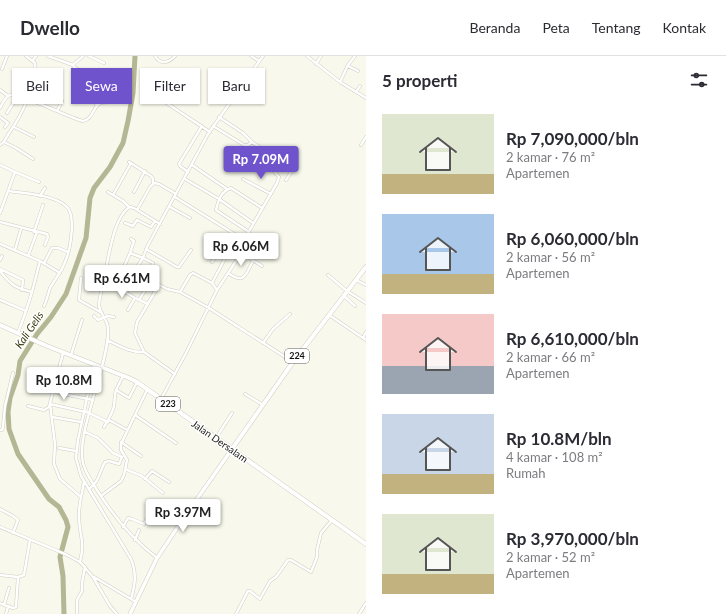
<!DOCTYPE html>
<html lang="id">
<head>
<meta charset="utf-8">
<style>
	:root { --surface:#fff; --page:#f7f7f7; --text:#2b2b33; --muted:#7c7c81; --line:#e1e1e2; --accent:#6f53cc }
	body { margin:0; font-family:Lato,sans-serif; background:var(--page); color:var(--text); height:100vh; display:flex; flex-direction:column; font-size:15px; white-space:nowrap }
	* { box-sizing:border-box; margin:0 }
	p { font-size:13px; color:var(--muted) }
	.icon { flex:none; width:22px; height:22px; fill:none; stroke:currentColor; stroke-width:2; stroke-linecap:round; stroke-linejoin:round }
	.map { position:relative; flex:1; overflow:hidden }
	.drawer { display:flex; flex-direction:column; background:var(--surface); width:360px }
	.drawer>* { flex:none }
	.top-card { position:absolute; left:12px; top:12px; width:294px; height:36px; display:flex; gap:8px }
	.price { position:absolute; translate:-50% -34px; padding:0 9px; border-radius:4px; background:#fff; color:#222; font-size:13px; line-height:26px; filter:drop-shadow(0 1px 2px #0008) }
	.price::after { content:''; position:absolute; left:50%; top:24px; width:12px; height:9px; margin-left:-6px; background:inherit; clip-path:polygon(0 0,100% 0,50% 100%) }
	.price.current { background:var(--accent); color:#fff }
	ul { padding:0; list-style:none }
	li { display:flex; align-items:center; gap:12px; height:100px; padding:0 16px }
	li span { display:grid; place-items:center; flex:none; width:112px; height:80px; border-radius:0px; color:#555 }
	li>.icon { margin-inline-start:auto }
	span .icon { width:48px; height:48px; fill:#fffc; stroke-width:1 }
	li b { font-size:17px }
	h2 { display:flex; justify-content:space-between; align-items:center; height:48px; padding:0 16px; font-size:17px }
	.pill { padding:0 14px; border-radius:0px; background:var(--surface); box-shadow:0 1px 3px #0004; font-size:14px; line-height:36px }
	.pill.current { background:var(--accent); color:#fff }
	header { display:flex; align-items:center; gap:24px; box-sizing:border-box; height:56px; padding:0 20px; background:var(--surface); border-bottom:1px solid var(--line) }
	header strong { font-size:19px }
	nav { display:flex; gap:22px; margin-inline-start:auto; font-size:14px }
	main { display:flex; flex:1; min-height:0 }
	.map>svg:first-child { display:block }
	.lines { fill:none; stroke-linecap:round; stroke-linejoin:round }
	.river { stroke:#b4b694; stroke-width:5 }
	.street-casing { stroke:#cdcec0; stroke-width:3.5 }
	.secondary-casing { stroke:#cdcec0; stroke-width:4.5 }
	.primary-casing { stroke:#cdcec0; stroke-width:5 }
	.street { stroke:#fff; stroke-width:2.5 }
	.secondary { stroke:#fff; stroke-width:3.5 }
	.primary { stroke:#fff; stroke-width:4 }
	.labels { text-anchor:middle; stroke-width:3; stroke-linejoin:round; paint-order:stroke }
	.shield { fill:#fff; stroke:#5c5c58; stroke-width:1 }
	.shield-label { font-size:9px; font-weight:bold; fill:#161611 }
	.street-label { font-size:10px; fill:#161611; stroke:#fff }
	.water-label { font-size:11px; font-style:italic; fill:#39390f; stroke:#fff }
</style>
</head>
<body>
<header>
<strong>Dwello</strong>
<nav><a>Beranda</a><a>Peta</a><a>Tentang</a><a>Kontak</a></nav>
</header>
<main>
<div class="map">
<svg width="366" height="558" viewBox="0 0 366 558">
	<rect width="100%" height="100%" fill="#f8f9ec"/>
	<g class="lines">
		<path class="river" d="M64,558l-1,-38 -3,-19 8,-30 -2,-7 -7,-13 -10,-8 -31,-45 -9,-25 -1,-17 2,-14 8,-23 2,-14 17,-27 14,-17 15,-23 20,-56 4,-40 4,-10 16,-21 13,-24 5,-22 5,-28 2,-37"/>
		<defs>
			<path id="street" d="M48,0l25,9
				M83,0l-10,9 1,2 25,13
				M89,0l15,7
				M155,0c5,9 14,7 20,0
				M251,0l8,5
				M263,0l-55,78 -61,113 -4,11 10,5 -4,14 3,4 15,8 13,3 29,16 84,54
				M307,0l33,26 26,16
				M33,4l3,-4
				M316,8l5,-8
				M348,10l10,5
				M2,13l5,-13
				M340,26l8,-17 7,-9
				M0,34l8,6
				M356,36l4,-6
				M90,42l5,4 2,4
				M165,46l45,30
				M0,52c2,-4 5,-11 10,-13 8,-3 60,23 73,26 10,-2 9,-12 16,-17 5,-3 11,-1 17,-2
				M57,55l5,-10
				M7,57l11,-17
				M0,61l8,6 -3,4
				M213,70l31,19h4l4,-3
				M14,71l20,10
				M4,86l12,6 17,11
				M0,89c5,-3 6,-7 9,-12 15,-21 25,-45 26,-70l-9,-7
				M361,89l5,-8
				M278,104l15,9 -7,11
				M129,106l22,14 2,3v4
				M0,109l15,7 -15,41
				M192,109l35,24
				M15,116l24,10
				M188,116l-8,-6 -1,-2 23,-38
				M185,123l34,20 34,24
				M243,123l28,15
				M8,135c17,2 46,4 58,15 11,9 4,45 -1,56 -3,9 -10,17 -15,26 -2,6 -3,12 -6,18
				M108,136l15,9 6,6
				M134,136l11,-21
				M113,139l18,-32
				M40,140l5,-8
				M175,141l69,43
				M170,151l20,11
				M137,154l13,-23 4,-4 5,1 17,10
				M0,166l47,12 1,3 -3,8
				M125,167l8,3 4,-6 14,7 4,-6
				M34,176l9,-27
				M249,176l-33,-22c2,-9 5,-19 15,-22l31,20
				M0,188l40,17 20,12
				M146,193l31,18h2l12,-17
				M15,194l6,-21
				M130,197l4,-12 -3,-2
				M28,200l9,-24
				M0,204l2,-4
				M212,206l5,-8
				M44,207l8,-15h6l10,4
				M0,213l23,11 -1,10
				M0,215c11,14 15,17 32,21l-6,19
				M228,217c17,12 17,2 25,-12
				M121,218l11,8 -6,11
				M328,219l19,16 19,12
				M81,222l-2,22 23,13
				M104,223l31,19 13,6
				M356,224l10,5
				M212,227l18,-34 8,-2 6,-7 33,-57 2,-6 -6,-7 4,-9v-2l-25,-17 -9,-9 -24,-16
				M159,229l-22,37 -2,11 9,19 31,22
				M116,230l14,-33 13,5 -14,21
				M217,234l23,-35h5l17,11
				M32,236l8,-31
				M344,240l11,10
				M0,244l26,11 -8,22
				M139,244l8,-13 9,4
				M128,254l7,-12
				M329,259l37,25
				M94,260l4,4 10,-4 6,1
				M363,282l3,-6
				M107,284c12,6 24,13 37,12
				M263,287l10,-14 17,-15
				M71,299l11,-35
				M94,309l-16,75 -2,18 5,18 50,83c6,15 4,26 0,40
				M123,320l-7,14 13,8 8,-16
				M57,322l18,5
				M54,336l39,8
				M245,338l18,11
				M161,343l25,-46 31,-63 -5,-7 -19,-10 -3,2 -10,17
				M28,350l16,4 5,-3 14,-54
				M89,357l19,9
				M135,359l41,28
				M52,361l29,5
				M109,364l18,10
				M104,371c3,-5 9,-15 10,-21 1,-5 0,-10 2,-16
				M0,374h2l1,-3 2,-21 8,-33
				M85,376l13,6 15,15 9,4
				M216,382l16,-25
				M121,386l20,14
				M59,392l17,3
				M125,413l17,7 21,17
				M145,423l7,-8 17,11
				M89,433c11,-8 10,-17 16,-27l4,-1 10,3 3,-7
				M101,440l20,-15 3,-6 3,-15 -6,-10v-6l26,-54
				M81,441l-21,-18 -6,-15 1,-20 -5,-40 40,9
				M0,453l13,7 5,4 -5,13
				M0,471l65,27 15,8 13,15 17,29 7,8
				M123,471l5,-9 4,1 12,5 4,-8
				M135,484l4,-10
				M157,502c-25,-19 -43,-41 -60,-68 -6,-10 -14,-20 -15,-33 -1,-21 7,-42 12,-62 5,-18 15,-48 14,-66 0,-9 -9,-16 -9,-25 1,-8 3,-16 5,-25 4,-17 9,-63 26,-72l4,1 26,16
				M80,506c5,-20 0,-25 -1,-43 -1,-13 3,-25 5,-37
				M0,519l18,2 6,-2 6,-35
				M94,521l42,25
				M0,547l4,2 5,-17
				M4,549l9,3 3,-1 2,-30
				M6,558l2,-7
				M77,558v-14l5,-9v-8l3,-16
				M236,558l12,-23h2l10,8 10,-18 6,-4 12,-17h3l20,12 6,-15v-7l4,-17 11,-13
				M359,558l7,-11"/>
			<path id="secondary" d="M130,558l27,-56 26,-39 49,-70"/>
			<path id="primary" d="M0,269l47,21 82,32 8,4 229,162
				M232,393l61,-87 73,-95"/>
		</defs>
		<use href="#street" class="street-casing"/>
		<use href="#secondary" class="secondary-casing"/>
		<use href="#primary" class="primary-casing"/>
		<use href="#street" class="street"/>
		<use href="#secondary" class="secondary"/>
		<use href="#primary" class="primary"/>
	</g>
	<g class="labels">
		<g class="shield">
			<rect x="285" y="293" width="24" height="14" rx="3"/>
			<rect x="156" y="341" width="24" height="14" rx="3"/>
		</g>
		<g class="shield-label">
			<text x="297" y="303">224</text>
			<text x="168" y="351">223</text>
		</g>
		<g class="street-label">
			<text transform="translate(220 385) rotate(35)" y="4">Jalan Dersalam</text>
		</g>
		<g class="water-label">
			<text transform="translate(29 274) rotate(-56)" y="4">Kali Gelis</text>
		</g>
	</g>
</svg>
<b class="price current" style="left:261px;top:124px">Rp 7.09M</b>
<b class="price" style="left:241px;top:211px">Rp 6.06M</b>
<b class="price" style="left:122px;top:243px">Rp 6.61M</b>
<b class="price" style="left:64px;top:345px">Rp 10.8M</b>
<b class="price" style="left:183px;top:477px">Rp 3.97M</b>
<div class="top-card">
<a class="pill">Beli</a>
<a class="pill current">Sewa</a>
<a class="pill">Filter</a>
<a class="pill">Baru</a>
</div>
</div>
<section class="drawer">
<h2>5 properti<svg class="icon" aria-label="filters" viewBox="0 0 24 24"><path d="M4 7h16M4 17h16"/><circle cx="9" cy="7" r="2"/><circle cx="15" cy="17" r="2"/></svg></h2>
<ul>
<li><span style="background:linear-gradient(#dfe7d0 75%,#c2b280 0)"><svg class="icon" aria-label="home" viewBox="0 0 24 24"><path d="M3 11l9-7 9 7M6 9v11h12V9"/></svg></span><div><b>Rp 7,090,000/bln</b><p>2 kamar · 76 m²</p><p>Apartemen</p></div></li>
<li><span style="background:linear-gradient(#a9c7e8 75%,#c2b280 0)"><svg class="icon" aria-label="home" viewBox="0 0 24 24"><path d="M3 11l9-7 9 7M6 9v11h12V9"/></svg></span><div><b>Rp 6,060,000/bln</b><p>2 kamar · 56 m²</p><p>Apartemen</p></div></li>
<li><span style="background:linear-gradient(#f6c9c9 65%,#9aa5b1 0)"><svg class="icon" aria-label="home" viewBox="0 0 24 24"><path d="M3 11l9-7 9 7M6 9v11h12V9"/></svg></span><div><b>Rp 6,610,000/bln</b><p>2 kamar · 66 m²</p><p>Apartemen</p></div></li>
<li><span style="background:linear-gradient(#c9d6e8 75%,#c2b280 0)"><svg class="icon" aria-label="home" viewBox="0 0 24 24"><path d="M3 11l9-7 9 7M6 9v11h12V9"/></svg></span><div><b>Rp 10.8M/bln</b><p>4 kamar · 108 m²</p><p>Rumah</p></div></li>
<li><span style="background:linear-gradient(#dfe7d0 75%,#c2b280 0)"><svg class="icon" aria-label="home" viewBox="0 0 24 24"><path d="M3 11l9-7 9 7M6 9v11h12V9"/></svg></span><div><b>Rp 3,970,000/bln</b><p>2 kamar · 52 m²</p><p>Apartemen</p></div></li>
</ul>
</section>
</main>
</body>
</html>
